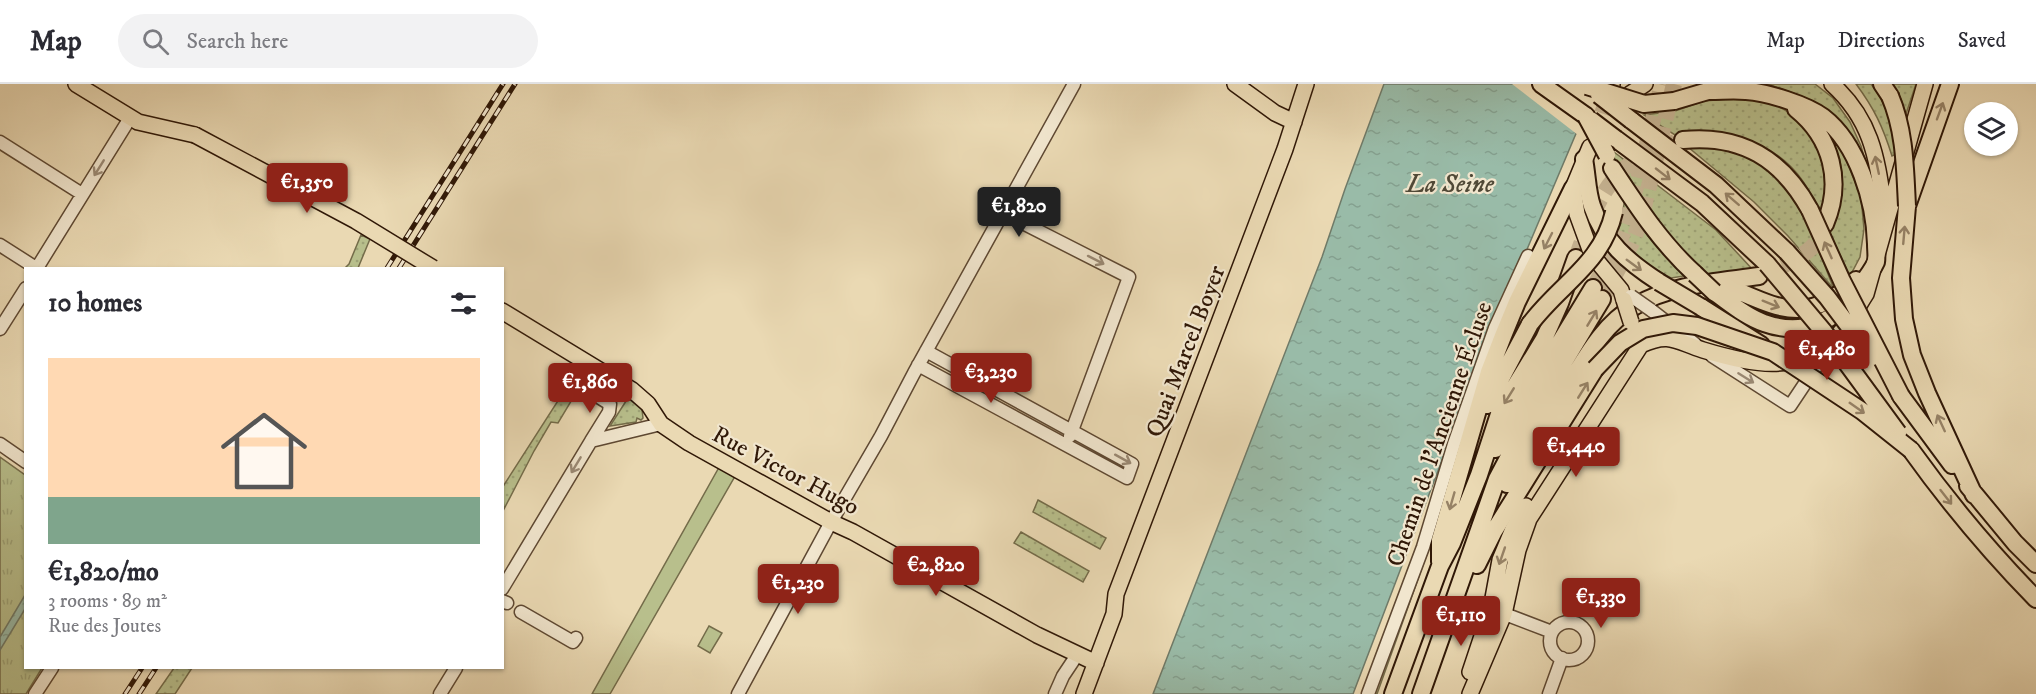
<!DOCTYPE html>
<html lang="en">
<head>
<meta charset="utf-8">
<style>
	:root { --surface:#fff; --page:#f2f2f3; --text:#2b2b33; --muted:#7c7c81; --line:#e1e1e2; --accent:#8f2418 }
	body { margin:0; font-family:"IM FELL DW Pica",serif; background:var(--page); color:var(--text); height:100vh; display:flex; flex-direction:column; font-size:22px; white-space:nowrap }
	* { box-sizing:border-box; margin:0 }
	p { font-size:20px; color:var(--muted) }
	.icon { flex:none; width:33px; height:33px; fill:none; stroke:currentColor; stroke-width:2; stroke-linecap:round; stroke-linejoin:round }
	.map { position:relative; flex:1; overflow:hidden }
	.drawer { position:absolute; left:24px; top:183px; width:480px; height:402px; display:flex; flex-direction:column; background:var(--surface); border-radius:0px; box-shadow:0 2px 4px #0004 }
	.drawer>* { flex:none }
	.buttons { position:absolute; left:1964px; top:18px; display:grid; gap:12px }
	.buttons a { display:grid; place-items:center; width:54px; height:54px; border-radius:50%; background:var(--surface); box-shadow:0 2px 4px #0004; font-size:30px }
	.price { position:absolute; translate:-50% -51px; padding:0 14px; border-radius:6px; background:var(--accent); color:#fff; font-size:20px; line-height:39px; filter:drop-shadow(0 2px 3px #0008) }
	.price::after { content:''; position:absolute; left:50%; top:36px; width:18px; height:14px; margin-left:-9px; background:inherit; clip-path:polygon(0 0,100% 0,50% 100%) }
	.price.on { background:#222; color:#fff }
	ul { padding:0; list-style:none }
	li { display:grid; align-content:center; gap:12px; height:318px; padding:0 24px }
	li+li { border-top:2px solid var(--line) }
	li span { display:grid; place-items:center; height:186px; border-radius:0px; color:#555 }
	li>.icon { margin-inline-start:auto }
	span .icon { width:108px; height:108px; fill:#fffc; stroke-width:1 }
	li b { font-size:26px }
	h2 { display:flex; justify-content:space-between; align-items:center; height:72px; padding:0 24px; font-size:26px }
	header { display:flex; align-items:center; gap:36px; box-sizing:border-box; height:84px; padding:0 30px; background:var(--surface); border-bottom:2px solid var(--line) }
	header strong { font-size:28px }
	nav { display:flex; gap:33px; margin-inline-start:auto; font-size:21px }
	.search { width:420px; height:54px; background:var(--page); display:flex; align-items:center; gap:15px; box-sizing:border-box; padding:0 21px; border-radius:33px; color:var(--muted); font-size:22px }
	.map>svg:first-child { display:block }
	.grass { fill:url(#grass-dots); stroke:#746c4a; stroke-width:1.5 }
	.park { fill:url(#park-tufts); stroke:#746c4a; stroke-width:1.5 }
	.garden { fill:#b8bf8c; stroke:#746c4a; stroke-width:1.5 }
	.water { fill:url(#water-ripples); stroke:#6f7a68; stroke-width:1.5 }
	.pier { fill:#ead9b3 }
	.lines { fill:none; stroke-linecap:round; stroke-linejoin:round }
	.major-tunnel { stroke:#c5b291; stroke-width:15; stroke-dasharray:15 8; stroke-linecap:butt }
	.highway-tunnel { stroke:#c5b291; stroke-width:16; stroke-dasharray:16 8; stroke-linecap:butt }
	.minor-casing { stroke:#5e4832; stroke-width:15 }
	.major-casing { stroke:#301807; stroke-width:18 }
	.highway-casing { stroke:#301807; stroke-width:20 }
	.minor { stroke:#f1e6ce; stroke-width:12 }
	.major { stroke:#ead9b3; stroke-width:15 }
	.highway { stroke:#ead9b3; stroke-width:16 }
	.rail-casing { stroke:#301807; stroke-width:5 }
	.rail { stroke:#f1e6ce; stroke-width:3; stroke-dasharray:9; stroke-linecap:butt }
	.minor-bridge-casing { stroke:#5e4832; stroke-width:15; stroke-linecap:butt }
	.major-bridge-casing { stroke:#301807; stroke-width:18; stroke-linecap:butt }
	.highway-bridge-casing { stroke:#301807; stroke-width:20; stroke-linecap:butt }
	.minor-bridge { stroke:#f1e6ce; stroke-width:12 }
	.major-bridge { stroke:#ead9b3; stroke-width:15 }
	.highway-bridge { stroke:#ead9b3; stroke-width:16 }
	.oneway { stroke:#968266 }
	.oneway2 { stroke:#9a8974 }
	.labels { text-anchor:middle; stroke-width:4.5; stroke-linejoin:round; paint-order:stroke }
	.street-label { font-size:24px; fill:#301807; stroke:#f1e6ce }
	.water-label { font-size:26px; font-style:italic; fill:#504937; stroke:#f1e6ce }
</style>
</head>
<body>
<header>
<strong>Map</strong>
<div class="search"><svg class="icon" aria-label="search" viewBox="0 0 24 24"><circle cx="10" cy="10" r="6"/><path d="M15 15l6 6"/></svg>Search here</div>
<nav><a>Map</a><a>Directions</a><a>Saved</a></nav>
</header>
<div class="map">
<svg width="2036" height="610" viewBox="0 0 2036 610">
	<defs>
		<pattern id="grass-dots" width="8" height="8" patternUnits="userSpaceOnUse" patternTransform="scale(1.5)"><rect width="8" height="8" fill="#b8bf8c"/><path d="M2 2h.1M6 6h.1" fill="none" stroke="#9ea377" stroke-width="1.8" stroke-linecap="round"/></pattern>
		<pattern id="park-tufts" width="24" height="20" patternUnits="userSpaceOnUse" patternTransform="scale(1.5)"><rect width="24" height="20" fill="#b8bf8c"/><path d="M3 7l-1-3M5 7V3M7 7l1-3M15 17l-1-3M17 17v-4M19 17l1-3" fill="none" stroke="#9ea377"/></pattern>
		<pattern id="water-ripples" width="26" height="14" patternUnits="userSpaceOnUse" patternTransform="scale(1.5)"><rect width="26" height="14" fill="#99bba8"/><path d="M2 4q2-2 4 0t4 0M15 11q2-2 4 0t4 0" fill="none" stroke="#84a08f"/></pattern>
	</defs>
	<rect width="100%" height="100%" fill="#ead9b3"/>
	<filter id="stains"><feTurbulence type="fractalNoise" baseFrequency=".00333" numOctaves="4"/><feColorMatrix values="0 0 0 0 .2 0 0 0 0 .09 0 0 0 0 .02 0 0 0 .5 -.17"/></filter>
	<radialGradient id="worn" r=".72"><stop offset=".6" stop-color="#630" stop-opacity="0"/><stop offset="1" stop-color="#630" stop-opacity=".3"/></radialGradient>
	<path class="grass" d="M1767,0h48l18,14 17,24 11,24 7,25 -49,-63 -23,-14z
		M1856,0h15c18,22 20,43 25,70l-4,2c-9,-29 -18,-48 -36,-72z
		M1891,0h25l-10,30 -5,-15z
		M1740,14c8,1 16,1 24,3 31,8 57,39 63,70 3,15 -1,31 -5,46 -6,-12 -12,-26 -20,-37 -26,-38 -83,-56 -127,-45l-31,-20 31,-4 29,-10z
		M1822,40l19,23 20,50 3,32 -4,28 -10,19 -20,-42c9,-26 17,-52 8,-80 -4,-10 -11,-21 -16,-30z
		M1688,63c10,0 22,0 32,1 73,11 90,83 114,141l-46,-53 -34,-34z
		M1614,68l102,78 37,40 -48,6c-36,-35 -68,-78 -93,-122z
		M1625,114l23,38 36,40 -13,2 -24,-13 -32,-27 6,-15z
		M361,151l9,4 -12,29h-13l4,-4z
		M579,284l9,5 -30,50 -7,-1 -17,29 -30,58 -2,-21z
		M628,314l14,12 1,8 -2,2 -4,-2 -1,4 -26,4z
		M1038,416l68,38 -6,11 -67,-37z
		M1021,448l68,39 -6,11 -69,-39z
		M1433,453l-56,157h-5l30,-81z
		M174,584h18l-17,26h-19z"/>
	<path class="park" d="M0,373l25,18 1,193h16l-16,26h-26z"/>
	<path class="garden" d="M722,378l16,9 -128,223h-18z
		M709,542l13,7 -12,20 -12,-7z"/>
	<path class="water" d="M1384,0h213l-116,274 -128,336h-200l169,-437 23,-68z
		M25,511v14l-25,41v-13z"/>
	<path class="pier" d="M1512,0h88l-22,51z"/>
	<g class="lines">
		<path class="major-tunnel" d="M1594,51l16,-45"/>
		<path class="highway-tunnel" d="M1576,174c23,-64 36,-99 107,-118
			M1760,191c19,-7 42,-16 56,-32 4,-5 6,-12 9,-18
			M1593,204l27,-47 8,-22 34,-135
			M1602,215l29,-54 9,-22 34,-139"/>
		<defs>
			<path id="minor" d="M0,58l82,52
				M1003,129l126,64 -59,159
				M0,161l36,23
				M37,184l93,-150
				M1651,226l44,34
				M0,245l26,-41
				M1712,272l78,50 42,-63
				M918,281l209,113 5,-14 -206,-113
				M584,304l26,16 -1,8 -18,29
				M0,360l26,18
				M502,505l89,-148 70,-17
				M502,517l5,2
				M1497,527l55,21
				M521,528l52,30 3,-4
				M1550 557a19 19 0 1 1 38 0a19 19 0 1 1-38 0Z
				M35,610l17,-26
				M440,610l16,-26
				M738,610l93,-172 50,-86 33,-63 160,-289
				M1055,610l8,-18 14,-21
				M1368,610l55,-147 31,-103 41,-116 33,-72
				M1549,610l13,-36"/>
			<path id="major" d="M76,0l62,38 57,13
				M1235,0l40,29 19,9
				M1832,0c42,38 45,77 53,130
				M1612,1v-1
				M1630,10l15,-10
				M1590,63l-17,41 4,26 15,41 29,35 3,10
				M502,227l130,79 16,14 13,20 28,19 142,79 22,10 184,103 59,28
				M1470,588l21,-63 9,-49 13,-31 13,-23
				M1084,610l30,-80 2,-20 169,-445 21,-65
				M1470,610l34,-80 14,-64 11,-31 112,-174c29,-13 34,-4 62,5 46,14 96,26 134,-14 12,-12 20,-28 29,-42l59,-210"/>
			<path id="highway" d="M1541,0l45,32
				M1882,0l8,12
				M1950,0l-43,122 -6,72 3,41 8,36 15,38 47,102
				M1710,7c12,0 24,-1 36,0 21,1 61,14 77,26 35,27 52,85 53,127 0,6 1,13 0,18 -4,9 -12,19 -18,27 -21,33 -55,48 -94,34 -18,-6 -34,-20 -50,-31
				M1674,17l44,-13
				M1796,25c36,29 47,73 29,115
				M1631,36l85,65 71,67
				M1616,55l86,64 65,61
				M1683,56c59,-6 99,19 127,70
				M1584,75c3,15 3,33 8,47 12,36 36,56 67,76
				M1612,84c25,38 49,75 83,106
				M1718,199c57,22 85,47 138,-3
				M1701,223l60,38
				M1901,312l51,69
				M1487,321l43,-81
				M1495,365l98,-161
				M1911,366c38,53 79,102 125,149
				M1507,400c17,-31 36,-60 56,-90 20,-31 38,-69 72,-88 37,-22 82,-24 124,-30
				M1968,402l47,57 21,21
				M1440,478v-22l49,-168 14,-36 14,-34 56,-114
				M1477,481l17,-34 101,-162
				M1393,610l47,-128 12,-23 27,-68 21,-64 44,-72 16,-36 16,-45
				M1421,610l76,-215 27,-51 78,-129"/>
		</defs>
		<use href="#minor" class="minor-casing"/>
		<use href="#major" class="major-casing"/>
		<use href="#highway" class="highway-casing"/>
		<use href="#minor" class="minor"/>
		<use href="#major" class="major"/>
		<use href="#highway" class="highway"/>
		<defs>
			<path id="rail" d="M387,184l116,-184
				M399,184l116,-184
				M125,610l17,-26
				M139,610l17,-26"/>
		</defs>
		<use href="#rail" class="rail-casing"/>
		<use href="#rail" class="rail"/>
		<defs>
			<path id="minor-bridge" d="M1631,212l20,14"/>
			<path id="major-bridge" d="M195,51l161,86 77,47
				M1624,216l7,22"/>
			<path id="highway-bridge" d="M1587,2l57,18 30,-3
				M1599,11l32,25
				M1890,12c15,35 15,72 17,110
				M1586,32l21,39
				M1591,36l25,19
				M1810,126l32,71 59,115
				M1787,168l40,45 45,60
				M1767,180l57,68 74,101
				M1695,190l19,18
				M1659,198l42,25
				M1530,240c31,-41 72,-60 84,-112
				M1595,285l25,-26 23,-14 30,-6 24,3 76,26 89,59 49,39"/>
		</defs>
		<use href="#minor-bridge" class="minor-bridge-casing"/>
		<use href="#major-bridge" class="major-bridge-casing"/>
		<use href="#highway-bridge" class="highway-bridge-casing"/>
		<use href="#minor-bridge" class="minor-bridge"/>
		<use href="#major-bridge" class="major-bridge"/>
		<use href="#highway-bridge" class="highway-bridge"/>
	</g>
	<defs><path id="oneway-shaft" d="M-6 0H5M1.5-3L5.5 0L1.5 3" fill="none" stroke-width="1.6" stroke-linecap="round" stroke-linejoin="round" transform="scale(1.5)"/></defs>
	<g class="oneway">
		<use href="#oneway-shaft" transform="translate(1940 27) rotate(-70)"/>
		<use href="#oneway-shaft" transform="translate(1877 81) rotate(-102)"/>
		<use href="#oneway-shaft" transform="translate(1663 90) rotate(38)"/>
		<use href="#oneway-shaft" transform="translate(1732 115) rotate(-139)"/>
		<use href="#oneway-shaft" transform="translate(1904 151) rotate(-85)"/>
		<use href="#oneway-shaft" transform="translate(1548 157) rotate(117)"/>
		<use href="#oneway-shaft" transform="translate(1828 166) rotate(-114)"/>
		<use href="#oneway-shaft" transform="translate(1634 181) rotate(36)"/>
		<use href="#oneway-shaft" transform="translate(1771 220) rotate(22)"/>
		<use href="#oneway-shaft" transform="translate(1592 234) rotate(-59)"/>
		<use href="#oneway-shaft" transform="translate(1583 306) rotate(-58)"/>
		<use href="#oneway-shaft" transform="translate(1509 312) rotate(122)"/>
		<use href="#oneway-shaft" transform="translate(1857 324) rotate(35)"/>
		<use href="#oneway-shaft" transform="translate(1941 339) rotate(-115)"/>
		<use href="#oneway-shaft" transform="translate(1946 413) rotate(52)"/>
		<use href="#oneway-shaft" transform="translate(1452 417) rotate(106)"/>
		<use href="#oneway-shaft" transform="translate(1502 472) rotate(109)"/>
	</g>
	<g class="oneway2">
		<use href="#oneway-shaft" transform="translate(99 84) rotate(122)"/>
		<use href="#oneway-shaft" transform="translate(1096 176) rotate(27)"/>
		<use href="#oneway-shaft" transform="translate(1746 294) rotate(32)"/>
		<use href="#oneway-shaft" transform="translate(1123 375) rotate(29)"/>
		<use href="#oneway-shaft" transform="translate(576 381) rotate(121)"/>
	</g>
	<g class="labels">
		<g class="street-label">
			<text transform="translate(1185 267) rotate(-69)" y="8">Quai Marcel Boyer</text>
			<text transform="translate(1439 350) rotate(-71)" y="8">Chemin de l'Ancienne Écluse</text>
			<text transform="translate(786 386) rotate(28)" y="8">Rue Victor Hugo</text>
		</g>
		<g class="water-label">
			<text x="1450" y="108">La Seine</text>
		</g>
	</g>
	<rect width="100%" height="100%" filter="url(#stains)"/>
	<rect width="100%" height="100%" fill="url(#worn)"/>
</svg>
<div class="buttons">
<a><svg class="icon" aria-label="layers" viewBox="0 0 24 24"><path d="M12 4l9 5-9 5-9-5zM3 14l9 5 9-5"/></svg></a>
</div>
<b class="price" style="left:307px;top:130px">€1,350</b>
<b class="price on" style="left:1019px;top:154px">€1,820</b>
<b class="price" style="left:1827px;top:297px">€1,480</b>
<b class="price" style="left:991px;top:320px">€3,230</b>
<b class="price" style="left:590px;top:330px">€1,860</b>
<b class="price" style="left:1576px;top:394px">€1,440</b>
<b class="price" style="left:936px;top:513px">€2,820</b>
<b class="price" style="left:798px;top:531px">€1,230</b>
<b class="price" style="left:1601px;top:545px">€1,330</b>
<b class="price" style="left:1461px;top:563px">€1,110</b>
<section class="drawer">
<h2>10 homes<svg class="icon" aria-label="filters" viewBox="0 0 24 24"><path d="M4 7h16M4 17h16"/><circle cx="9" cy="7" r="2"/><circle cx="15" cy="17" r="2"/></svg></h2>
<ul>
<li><span style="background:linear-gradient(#ffd9b3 75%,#7fa58c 0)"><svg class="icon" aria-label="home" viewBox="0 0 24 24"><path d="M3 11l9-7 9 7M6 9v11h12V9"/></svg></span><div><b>€1,820/mo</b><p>3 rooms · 89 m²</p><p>Rue des Joutes</p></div></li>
</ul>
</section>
</div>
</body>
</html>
